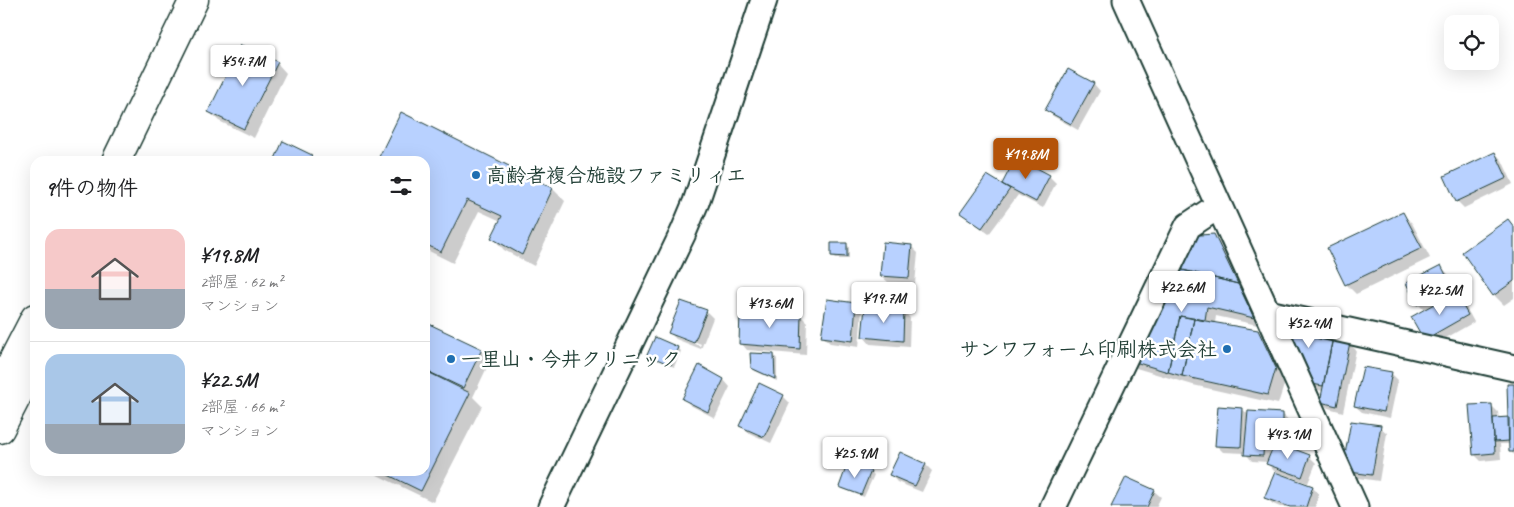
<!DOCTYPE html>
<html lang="ja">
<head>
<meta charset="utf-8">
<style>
	:root { --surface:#fff; --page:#f6f6f6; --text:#202124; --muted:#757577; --line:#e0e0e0; --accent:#b45309 }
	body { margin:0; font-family:Caveat,"Klee One",sans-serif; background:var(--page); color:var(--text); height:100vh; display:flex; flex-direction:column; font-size:19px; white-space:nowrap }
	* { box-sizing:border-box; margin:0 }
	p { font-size:16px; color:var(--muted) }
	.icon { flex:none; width:28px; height:28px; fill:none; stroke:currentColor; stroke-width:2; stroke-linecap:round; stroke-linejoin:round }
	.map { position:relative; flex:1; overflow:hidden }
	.drawer { position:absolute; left:30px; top:156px; width:400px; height:320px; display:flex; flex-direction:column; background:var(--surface); border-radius:15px; box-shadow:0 5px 20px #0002 }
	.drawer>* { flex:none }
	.fabs { position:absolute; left:1444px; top:15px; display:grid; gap:10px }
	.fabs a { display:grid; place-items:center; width:55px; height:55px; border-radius:10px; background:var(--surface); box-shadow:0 5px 20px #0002; font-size:25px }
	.price { position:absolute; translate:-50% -42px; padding:0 11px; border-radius:5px; background:#fff; color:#222; font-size:16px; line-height:32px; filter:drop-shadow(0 1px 2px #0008) }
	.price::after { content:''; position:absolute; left:50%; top:30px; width:15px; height:11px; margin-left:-8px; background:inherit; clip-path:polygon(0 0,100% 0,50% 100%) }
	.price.selected { background:var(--accent); color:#fff }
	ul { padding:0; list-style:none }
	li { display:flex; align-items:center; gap:15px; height:125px; padding:0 15px }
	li+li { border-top:1px solid var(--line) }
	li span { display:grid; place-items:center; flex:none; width:140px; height:100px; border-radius:15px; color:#555 }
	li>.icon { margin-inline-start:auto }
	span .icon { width:60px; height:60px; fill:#fffc; stroke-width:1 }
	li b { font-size:21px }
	h2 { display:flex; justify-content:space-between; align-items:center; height:60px; padding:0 15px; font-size:21px }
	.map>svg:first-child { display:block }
	.shadow { fill:#0003; fill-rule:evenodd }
	.building { fill:#b8d1ff; stroke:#1f3d34 }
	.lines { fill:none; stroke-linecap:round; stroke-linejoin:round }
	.street-casing { stroke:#1f3d34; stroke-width:29 }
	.secondary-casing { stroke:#1f3d34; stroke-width:31 }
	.street { stroke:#fff; stroke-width:25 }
	.secondary { stroke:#fff; stroke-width:28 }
	.poi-dot { fill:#1f6fb2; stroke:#fff; stroke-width:2 }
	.labels { text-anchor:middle; stroke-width:5; stroke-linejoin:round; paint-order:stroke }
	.poi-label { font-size:20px; font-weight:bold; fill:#1f3d34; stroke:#fff; text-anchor:start }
</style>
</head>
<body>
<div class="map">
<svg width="1514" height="507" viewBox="0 0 1514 507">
	<rect width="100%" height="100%" fill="#fff"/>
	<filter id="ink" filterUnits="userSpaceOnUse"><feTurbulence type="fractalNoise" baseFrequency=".02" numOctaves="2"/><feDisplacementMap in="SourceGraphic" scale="10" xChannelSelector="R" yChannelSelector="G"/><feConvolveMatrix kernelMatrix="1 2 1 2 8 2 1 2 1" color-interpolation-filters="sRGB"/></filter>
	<g filter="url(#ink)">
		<path class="shadow" d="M277,63l9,10 -32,65 -35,-17 -10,-9z
			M1069,70l25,14 6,7 -22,39 -25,-14 -6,-6z
			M402,113l151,76 12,12 -31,65 -30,-16 -11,-12 8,-17 -22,-10 -26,52 -28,-14v-88h-47z
			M284,143l27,13 6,5h-42z
			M1495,153l7,7 11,24 -49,24 -7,-7z
			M1017,159l32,17 7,7 -13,25 -25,-13 -29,39 -28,-21 41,-27z
			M1402,214l10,9 18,35 -74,36 -10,-10z
			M1508,221l6,6v71l-10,7 -10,-10z
			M1213,235l10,10 39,81 -46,-10 -1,7 43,8 10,10 18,38 -8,25 -85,-19 -57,-17 -9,-9z
			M846,244l3,3v12h-14l-3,-3z
			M911,246l7,7 -3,31 -27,-2 -7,-6z
			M1441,267l7,7 10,20 -2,1 6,5 12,22 -42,24 -7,-35 -7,-7z
			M855,304l7,7 -3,36 -29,-4 -7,-6z
			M706,311l7,7 -12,31 -25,-10 -7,-7zM676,334l25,10 -1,2 -24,-9z
			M903,311l7,7 -1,29 -39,-3 -6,-7z
			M800,315l7,7 -1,33 -59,-5 -6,-7z
			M1280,320l69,24 7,6 -13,62 -15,-4 -7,-6 2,-11 -9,-2z
			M425,323l56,27 10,9 -18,38 9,9 -49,96 -64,-31h56z
			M655,338l23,10 3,3 -7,16 -22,-10 -4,-3z
			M774,355l3,4v22l-22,-10 -3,-3z
			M700,366l24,14 6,7 -15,31 -25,-13 -6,-7z
			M1391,373l7,7 -8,38 -28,-6 -7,-6z
			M1514,385v70l-3,-4 -1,-7h-10l1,15 -20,2 -7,-7 17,-49 7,7 1,7 11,-1z
			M783,396l7,7 -19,40 -24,-11 -6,-7z
			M1242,409l7,6 34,-1 6,7v11l-9,-1v14l29,11 7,7 -8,20 -34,-12 -6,-7v-2l-16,-1 -7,-8 -22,-1 -7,-7zM1270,443h6l-6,15z
			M1380,427l7,6 -8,48 -28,-4 -7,-7z
			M849,464l22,8 3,3 -10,22 -21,-8 -3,-3z
			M926,465l6,6 -10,21 -25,-10 -6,-7z
			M1312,487l7,7 -4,13h-35l-7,-3 -7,-6z
			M1154,491l7,6 -5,10h-44z"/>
		<path class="building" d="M241,45l37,17 -34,67 -36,-17z
			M1068,69l26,14 -23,41 -26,-14z
			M401,112l152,76 -31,67 -31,-17 11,-22 -35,-16 -26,52 -16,-8v-83h-48z
			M283,141l29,14 -3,6h-35z
			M1495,152l12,26 -51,24 -12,-26z
			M1016,157l34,18 -14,27 -34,-18z
			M987,175l23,14 -28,39 -22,-15z
			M1403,212l19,36 -77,37 -18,-37z
			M1508,219l6,8v54l-21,15 -31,-44z
			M1214,234l24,50 -67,-17 15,-31z
			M883,242l29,3 -3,33 -29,-2z
			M831,243h16v14l-16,-1z
			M1441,265l11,22 -35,18 -11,-22z
			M1171,267l67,17 16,34 -47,-11 -2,13 -25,-4 -12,56 -43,-13z
			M1455,292l13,23 -44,25 -13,-23z
			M827,299l29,4 -3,38 -32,-4z
			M681,301l26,9 -13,33 -26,-10z
			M865,307l39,3 -1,31 -41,-4z
			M740,310l61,4 -1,35 -61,-5z
			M1180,316l14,3 -12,57 -14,-4z
			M1277,318l57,14 -11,54 -17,-3z
			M1194,319l64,11 18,38 -8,27 -86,-19z
			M425,322l57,27 -19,39 -38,-18z
			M655,337l23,10 -7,18 -24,-10z
			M1333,338l17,4 -13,64 -17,-4z
			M750,353l24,1 1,25 -24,-11z
			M699,365l25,14 -16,33 -26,-13z
			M1363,367l29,5 -8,40 -30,-6z
			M426,371l44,22 -49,98 -41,-20h45z
			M759,383l25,12 -20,42 -25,-11z
			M1507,384h7v68h-5z
			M1492,404l3,49 -22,2 -4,-50z
			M1218,406l25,2 -2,39 -26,-1z
			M1248,411l35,2v13l-10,-1 1,12h-10l-1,19 -19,-1z
			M1509,417v24l-15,1 -1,-24z
			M1351,421l30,4 -9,50 -30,-4z
			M1275,442l35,13 -8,22 -36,-13z
			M900,452l26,12 -11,22 -26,-11z
			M848,462l23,9 -10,24 -22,-8z
			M1275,472l38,14 -7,21h-16l-26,-9z
			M1126,477l29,13 -8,17h-36z"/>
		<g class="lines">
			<defs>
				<path id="street" d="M1126,0l229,507
					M1268,313l246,55
					M551,507l132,-274 13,-31 68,-202
					M1053,507l135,-281 30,-20"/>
				<path id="secondary" d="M116,161l78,-161
					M0,386l35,-68
					M0,429l35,-68"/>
			</defs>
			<use href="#street" class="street-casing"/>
			<use href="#secondary" class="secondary-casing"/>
			<use href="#street" class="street"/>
			<use href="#secondary" class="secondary"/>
		</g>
	</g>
	<g class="poi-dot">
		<circle cx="476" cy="175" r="5"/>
		<circle cx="1227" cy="349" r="5"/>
		<circle cx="451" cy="359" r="5"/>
	</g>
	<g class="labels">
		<g class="poi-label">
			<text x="486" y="182">高齢者複合施設ファミリィエ</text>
			<text x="1217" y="356" text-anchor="end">サンワフォーム印刷株式会社</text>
			<text x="461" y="366">一里山・今井クリニック</text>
		</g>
	</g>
</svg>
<div class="fabs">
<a><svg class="icon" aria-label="locate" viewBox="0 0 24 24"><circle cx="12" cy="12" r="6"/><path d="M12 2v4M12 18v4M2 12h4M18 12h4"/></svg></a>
</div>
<b class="price" style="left:243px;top:87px">¥54.7M</b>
<b class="price selected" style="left:1026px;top:180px">¥19.8M</b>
<b class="price" style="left:1182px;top:313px">¥22.6M</b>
<b class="price" style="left:1440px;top:316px">¥22.5M</b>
<b class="price" style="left:884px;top:324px">¥19.7M</b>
<b class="price" style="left:770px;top:329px">¥13.6M</b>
<b class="price" style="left:1309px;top:349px">¥52.4M</b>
<b class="price" style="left:1288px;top:460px">¥43.1M</b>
<b class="price" style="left:855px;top:479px">¥25.9M</b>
<section class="drawer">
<h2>9件の物件<svg class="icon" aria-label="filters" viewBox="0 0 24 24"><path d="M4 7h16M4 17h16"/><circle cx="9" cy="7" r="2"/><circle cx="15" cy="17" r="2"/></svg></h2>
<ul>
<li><span style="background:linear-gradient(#f6c9c9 60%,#9aa5b1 0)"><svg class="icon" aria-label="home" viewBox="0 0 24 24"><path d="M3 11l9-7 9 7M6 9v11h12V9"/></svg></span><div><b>¥19.8M</b><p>2部屋 · 62 m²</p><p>マンション</p></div></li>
<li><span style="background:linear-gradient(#a9c7e8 70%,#9aa5b1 0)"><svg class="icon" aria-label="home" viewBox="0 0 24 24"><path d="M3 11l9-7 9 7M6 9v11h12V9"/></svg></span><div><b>¥22.5M</b><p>2部屋 · 66 m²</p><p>マンション</p></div></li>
</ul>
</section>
</div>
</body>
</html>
